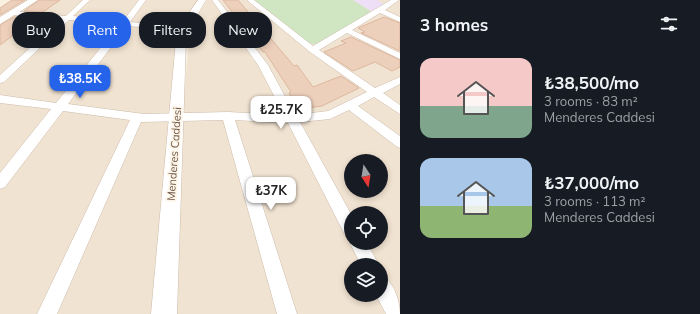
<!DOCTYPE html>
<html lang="en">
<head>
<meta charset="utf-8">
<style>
	:root { --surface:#171b24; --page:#20242c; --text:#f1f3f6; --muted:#9ea1a6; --accent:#2563eb }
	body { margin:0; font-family:Mulish,sans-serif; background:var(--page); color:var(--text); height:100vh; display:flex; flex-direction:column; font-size:15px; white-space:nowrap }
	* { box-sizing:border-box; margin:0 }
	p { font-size:13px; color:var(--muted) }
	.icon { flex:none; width:22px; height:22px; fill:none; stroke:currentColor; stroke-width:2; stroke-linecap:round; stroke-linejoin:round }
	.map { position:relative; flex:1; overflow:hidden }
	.panel { display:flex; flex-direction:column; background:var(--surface); width:300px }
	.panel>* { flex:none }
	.banner { position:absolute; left:12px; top:12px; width:328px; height:36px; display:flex; gap:8px }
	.needle { width:26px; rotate:168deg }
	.controls { position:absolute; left:344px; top:154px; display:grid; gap:8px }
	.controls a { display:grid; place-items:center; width:44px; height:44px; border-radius:50%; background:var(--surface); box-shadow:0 2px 6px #0003; font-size:20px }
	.price { position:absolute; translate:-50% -34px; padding:0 9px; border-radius:8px; background:#fff; color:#222; font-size:13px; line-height:26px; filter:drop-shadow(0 1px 2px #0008) }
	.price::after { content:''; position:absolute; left:50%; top:24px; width:12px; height:9px; margin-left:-6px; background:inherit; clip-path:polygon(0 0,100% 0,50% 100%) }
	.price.active { background:var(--accent); color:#fff }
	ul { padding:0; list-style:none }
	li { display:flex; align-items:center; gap:12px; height:100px; padding:0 20px }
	li span { display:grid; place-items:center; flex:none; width:112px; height:80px; border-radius:12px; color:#555 }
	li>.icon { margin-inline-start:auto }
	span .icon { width:48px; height:48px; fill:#fffc; stroke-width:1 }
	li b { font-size:17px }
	h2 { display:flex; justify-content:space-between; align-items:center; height:48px; padding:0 20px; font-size:17px }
	.chip { padding:0 14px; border-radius:16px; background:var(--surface); box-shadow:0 2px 6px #0003; font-size:14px; line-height:36px }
	.chip.active { background:var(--accent); color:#fff }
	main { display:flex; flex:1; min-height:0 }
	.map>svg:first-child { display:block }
	.residential { fill:#f1e3d1; fill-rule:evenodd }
	.education { fill:#eedff6 }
	.green { fill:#d0e6c2 }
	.building { fill:#edd0bc; stroke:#deb79d }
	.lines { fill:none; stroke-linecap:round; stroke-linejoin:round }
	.minor-casing { stroke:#ccbbac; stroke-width:1 }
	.tertiary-casing { stroke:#ccbbac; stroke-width:1 }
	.minor { fill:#fff; fill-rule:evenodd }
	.tertiary { fill:#fff; fill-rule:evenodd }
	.labels { text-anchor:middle; stroke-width:3.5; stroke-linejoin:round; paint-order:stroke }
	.street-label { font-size:11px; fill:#6f584b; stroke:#fdf5e7 }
</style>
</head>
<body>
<main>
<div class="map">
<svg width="400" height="314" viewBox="0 0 400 314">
	<rect width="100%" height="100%" fill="#faf1e2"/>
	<path class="residential" d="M39,0h160l-11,15 -34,299h-154v-289z
		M207,0h193v314h-224l6,-190 7,-84 8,-24zM351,161h30v30h-30zM351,213h30v30h-30zM351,265h30v30h-30z"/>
	<path class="education" d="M353,0h24l7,4 -12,8z"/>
	<path class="green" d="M254,0h99l19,12 -55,32h-7z"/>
	<path class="building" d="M12,0h13l-25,15v-7z
		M39,0h21l-17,12 -19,-1z
		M223,0h15l56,66 3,-1 16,22 28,-11 18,12 -37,18 -23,3 -10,-16 2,-1 -26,-40h-2z
		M14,17l21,2 -35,26v-20z
		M384,17l16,6v28l-39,-18 4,-1 -7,-4z
		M351,37l49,23v7l-8,4 -17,-9 -22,9 -29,-19 22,-9 -5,-2z"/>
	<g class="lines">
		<defs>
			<path id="minor" d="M83,0h7l-17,16 50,5 16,-21h7l-16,22 56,5 4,2 -4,2 -59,-5 -59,78 76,10 84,-2 56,3 -26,-50 -46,-65h6l50,65 27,50 33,-4 39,-19 -57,-40 -63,-52h7l59,46 78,-46h8l-14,10 15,7v5l-20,-9 -28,17 48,23v6l-53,-26 -28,17 56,38 25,-11v7l-17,9 17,12v9l-26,-17 -16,9 42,30v12l-4,-2 -47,-36 -19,9 -30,3 51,92v24l-6,-3 -57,-112 -53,-3 62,194h-20l-54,-194 -82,2 -84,192h-20l93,-194 -67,-9 -58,76 -5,2v-16l51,-64 -51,-6v-8l56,8 63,-78 -50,-5 -65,62 -4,1v-8l61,-55 -49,-5 -4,-2 4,-2 54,5z
				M351,240v3h16l12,22h-18l-11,-22z
				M381,276c13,5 19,25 19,38h-14l-10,-19h5z"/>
			<path id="tertiary" d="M28,0h10l-38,24v-7z
				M198,0h8l-10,17 -10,23 -9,274h-26l25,-274 10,-23z"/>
		</defs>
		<use href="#minor" class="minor-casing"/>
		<use href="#tertiary" class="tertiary-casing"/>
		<use href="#minor" class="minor"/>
		<use href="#tertiary" class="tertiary"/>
	</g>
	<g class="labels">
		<g class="street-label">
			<text transform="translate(174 154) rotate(-86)" y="4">Menderes Caddesi</text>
		</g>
	</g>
</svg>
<div class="controls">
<a><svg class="needle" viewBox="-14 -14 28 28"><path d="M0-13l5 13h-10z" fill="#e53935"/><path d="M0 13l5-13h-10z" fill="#9ea1a6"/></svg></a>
<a><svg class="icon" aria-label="locate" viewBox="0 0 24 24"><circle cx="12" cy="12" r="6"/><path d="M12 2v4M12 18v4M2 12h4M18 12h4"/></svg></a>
<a><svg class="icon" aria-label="layers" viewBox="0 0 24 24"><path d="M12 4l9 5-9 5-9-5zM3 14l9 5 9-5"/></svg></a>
</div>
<b class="price active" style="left:80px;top:99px">₺38.5K</b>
<b class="price" style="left:281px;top:130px">₺25.7K</b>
<b class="price" style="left:271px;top:211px">₺37K</b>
<div class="banner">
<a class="chip">Buy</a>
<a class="chip active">Rent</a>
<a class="chip">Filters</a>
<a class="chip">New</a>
</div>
</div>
<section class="panel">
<h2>3 homes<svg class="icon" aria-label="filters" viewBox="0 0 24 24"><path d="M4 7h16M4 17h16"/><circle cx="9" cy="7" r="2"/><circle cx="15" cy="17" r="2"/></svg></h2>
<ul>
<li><span style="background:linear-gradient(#f6c9c9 60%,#7fa58c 0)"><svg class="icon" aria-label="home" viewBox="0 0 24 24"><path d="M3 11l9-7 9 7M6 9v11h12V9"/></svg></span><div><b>₺38,500/mo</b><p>3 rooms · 83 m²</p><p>Menderes Caddesi</p></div></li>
<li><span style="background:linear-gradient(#a9c7e8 60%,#8fb573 0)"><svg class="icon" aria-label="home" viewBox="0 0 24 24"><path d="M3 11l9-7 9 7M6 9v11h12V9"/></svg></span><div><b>₺37,000/mo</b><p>3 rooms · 113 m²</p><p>Menderes Caddesi</p></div></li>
</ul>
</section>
</main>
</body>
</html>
